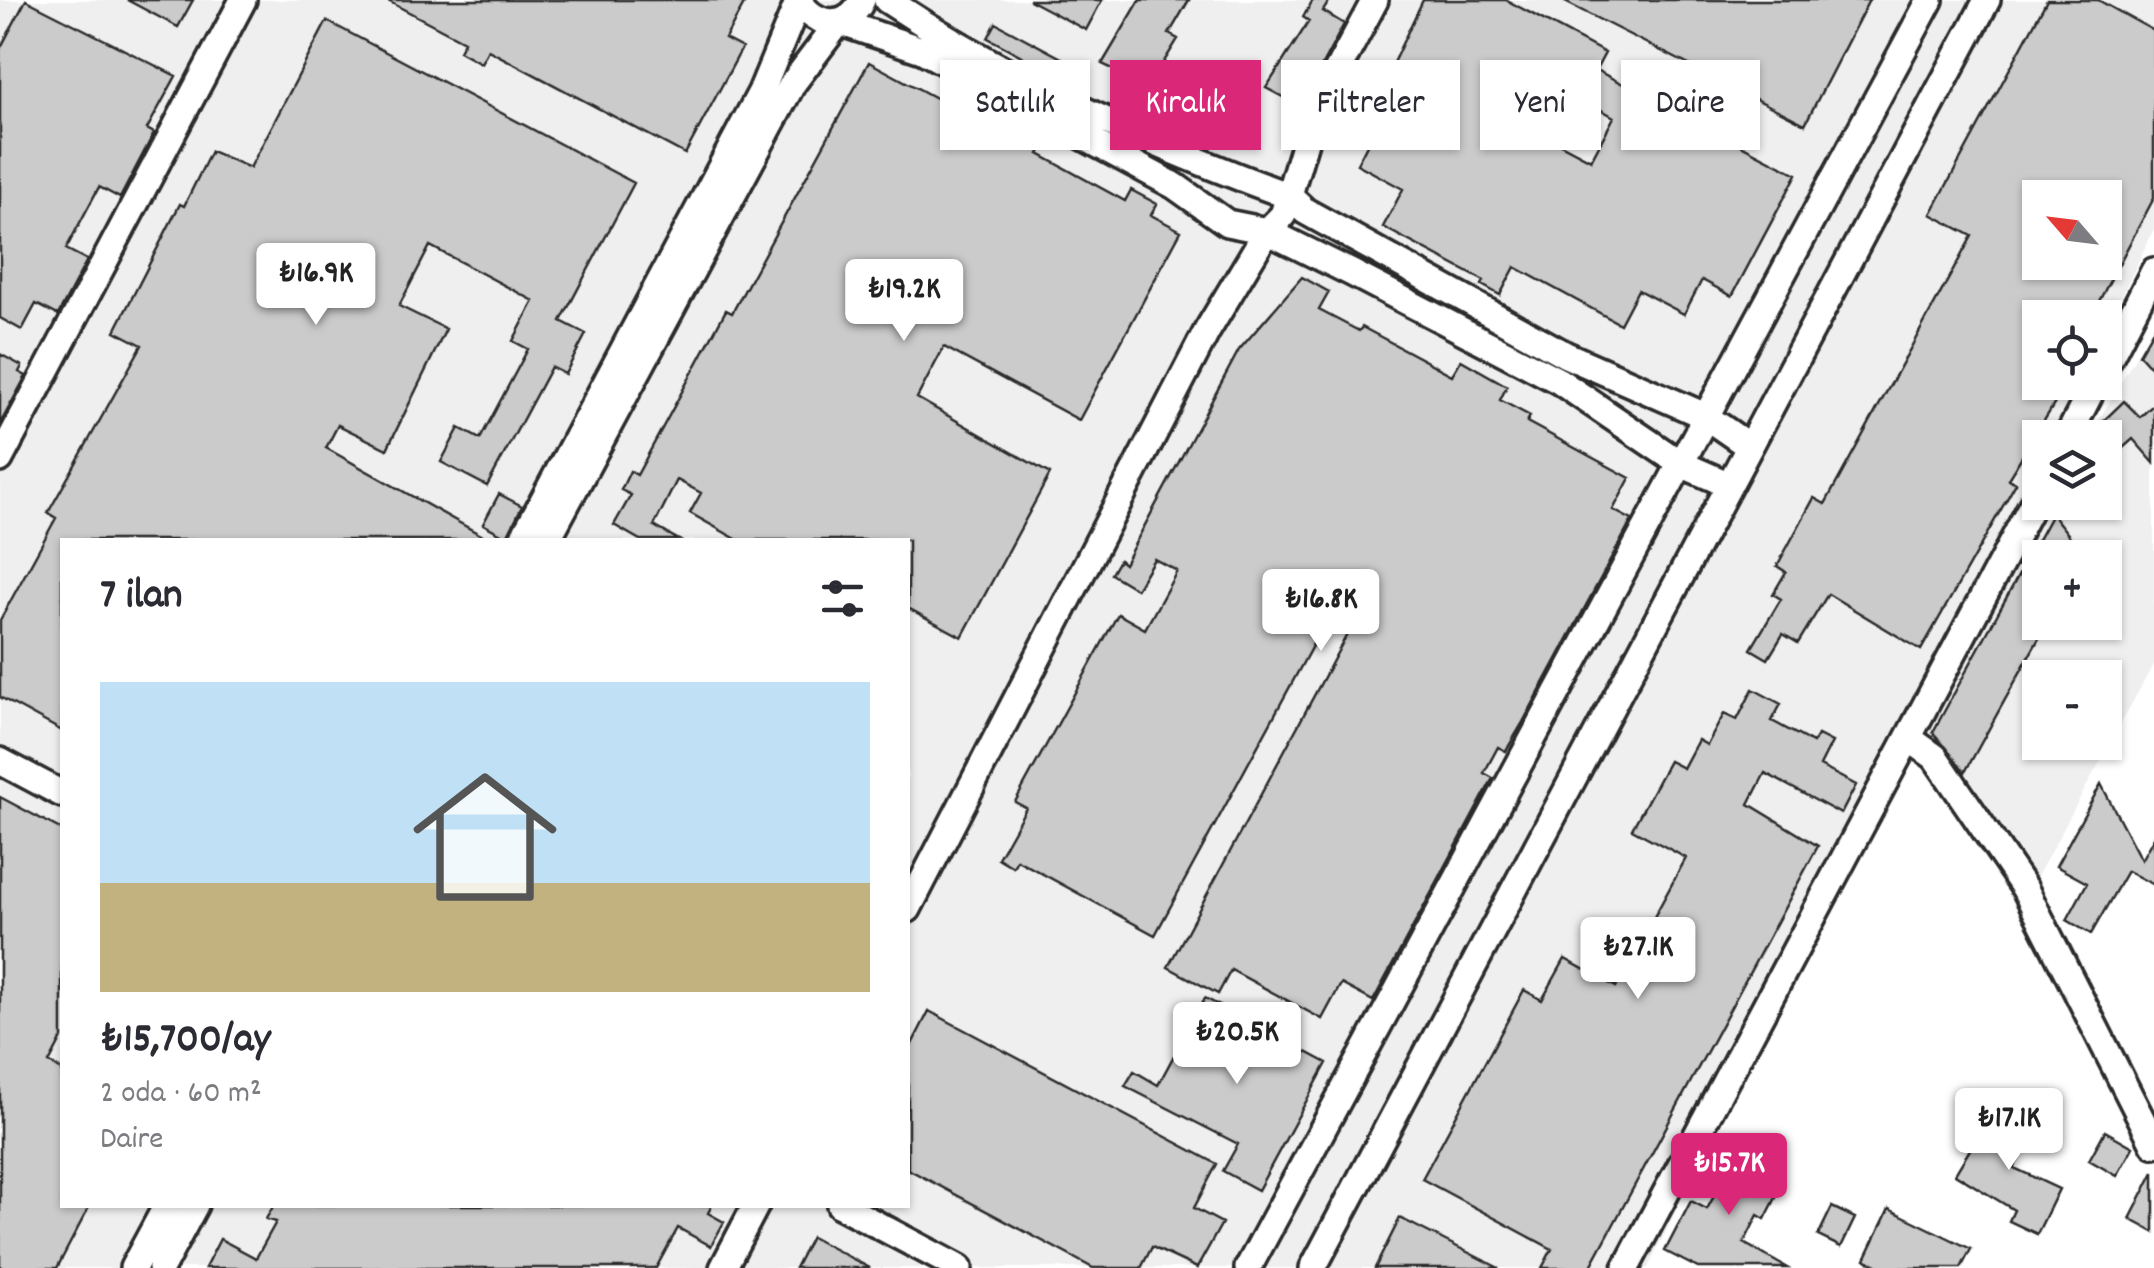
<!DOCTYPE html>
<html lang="tr">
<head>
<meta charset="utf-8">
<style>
	:root { --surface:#fff; --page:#f7f7f7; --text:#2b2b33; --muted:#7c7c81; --line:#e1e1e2; --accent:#db2777 }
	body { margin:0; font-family:Dekko,sans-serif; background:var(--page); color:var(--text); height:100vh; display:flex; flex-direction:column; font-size:38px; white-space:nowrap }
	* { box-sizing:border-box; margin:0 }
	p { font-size:32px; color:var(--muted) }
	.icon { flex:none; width:55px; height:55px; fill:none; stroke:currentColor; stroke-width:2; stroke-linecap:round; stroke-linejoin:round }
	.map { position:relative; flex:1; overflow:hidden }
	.panel { position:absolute; left:60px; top:538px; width:850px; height:670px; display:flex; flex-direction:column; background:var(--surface); border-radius:0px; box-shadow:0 2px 8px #0004 }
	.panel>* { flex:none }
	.banner { position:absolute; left:940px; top:60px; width:950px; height:90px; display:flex; gap:20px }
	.needle { width:65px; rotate:298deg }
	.controls { position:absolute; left:2022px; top:180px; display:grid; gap:20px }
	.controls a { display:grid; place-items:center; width:100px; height:100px; border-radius:0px; background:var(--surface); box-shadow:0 2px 8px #0004; font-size:50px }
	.price { position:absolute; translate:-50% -85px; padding:0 22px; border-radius:10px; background:#fff; color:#222; font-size:32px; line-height:65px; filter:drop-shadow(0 2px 5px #0008) }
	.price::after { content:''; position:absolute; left:50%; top:60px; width:30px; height:22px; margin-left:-15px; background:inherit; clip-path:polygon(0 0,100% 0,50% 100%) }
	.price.active { background:var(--accent); color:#fff }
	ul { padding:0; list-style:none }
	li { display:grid; align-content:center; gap:20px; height:530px; padding:0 40px }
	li+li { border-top:2px solid var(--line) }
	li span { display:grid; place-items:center; height:310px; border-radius:0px; color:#555 }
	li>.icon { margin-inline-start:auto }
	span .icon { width:180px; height:180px; fill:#fffc; stroke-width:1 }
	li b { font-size:42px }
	h2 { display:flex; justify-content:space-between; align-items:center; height:120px; padding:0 40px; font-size:42px }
	.chip { padding:0 35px; border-radius:0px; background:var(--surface); box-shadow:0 2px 8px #0004; font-size:35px; line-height:90px }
	.chip.active { background:var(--accent); color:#fff }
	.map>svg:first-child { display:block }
	.built { fill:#efefef; fill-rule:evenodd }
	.building { fill:#cbcbcb; stroke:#2b2b2b; stroke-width:2.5; fill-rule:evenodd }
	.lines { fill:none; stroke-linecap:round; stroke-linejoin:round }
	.minor-casing { stroke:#2b2b2b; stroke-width:32 }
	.minor { stroke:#fff; stroke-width:25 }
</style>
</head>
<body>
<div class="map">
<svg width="2154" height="1268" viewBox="0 0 2154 1268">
	<rect width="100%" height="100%" fill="#fff"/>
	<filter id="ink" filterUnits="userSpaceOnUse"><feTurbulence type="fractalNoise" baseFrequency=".01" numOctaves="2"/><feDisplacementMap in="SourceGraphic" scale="20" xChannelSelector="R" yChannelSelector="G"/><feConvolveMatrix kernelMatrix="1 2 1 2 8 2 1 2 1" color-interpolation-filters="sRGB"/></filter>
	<g filter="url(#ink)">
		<path class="built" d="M0,0h2154v229l-49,101v-12h-65v64l39,1 -26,54 -13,1v26l-392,804h-1648zM2040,198h65v64h-65zM62,540h846v665h-846z
			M2154,325v338l-120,219 -114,-150 132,-229 53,-1v-64l-16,-1zM2040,558h65v64h-65zM2040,678h65v64h-65z"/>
		<path class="building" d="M26,0l150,76 -29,53 7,4 -34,65 -21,-11 -33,62 21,11 -29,55 -22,-11 -14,26 -22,-12v-269z
			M127,0h66l-15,27z
			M386,0h350l8,4 -19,35 17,9 -57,106 -197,-104 -7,13 -22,-12 5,-10z
			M1029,0h73l-16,30z
			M1140,0h49l-20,34 9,5 -29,47 -47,-22z
			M1313,0h17l-7,11 21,13 -44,82 -34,-18 43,-67 -6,-4z
			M1423,0h83l99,53 -9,17 201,104 -65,122 -30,-16 -18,34 -46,-24 -18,34 -105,-57 -15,28 -18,-10 2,-4 -101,-54 20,-38 -46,-25 24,-47 -11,-6zM1582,99l32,18 -23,43 -36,-19z
			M1561,0h308l-64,124z
			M2047,0h51l56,31v167l-64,120h-50v64h28l-60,97 8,4 -95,167 -93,-56 -30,49 -15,-9 -15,25 -17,-10 30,-50 -8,-5 13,-22 -9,-6 37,-68 11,6 147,-268 -41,-22zM2040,198h65v64h-65z
			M327,21l307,162 -73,138 25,13 -21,40 -14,-7 -64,119 -46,-24 18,-34 21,11 48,-90 -15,-8 21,-40 -104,-55 -31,60 47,23 -59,120 -49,-24 -12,23 164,92h-428v191l-62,-34v-77l56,-102 -8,-5 94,-168 -27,-14 65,-127 4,2 27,-55 39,17z
			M996,23l71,38 -8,15 -71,-38z
			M869,62l128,69 6,-12 31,12 14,8 -9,15 86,47 6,-11 26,14 -6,11 30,16 -102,189 -135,-73 -27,51 133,76 -88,163 -54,-29v-68h-170l-48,-27 11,-20 -24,-13 -23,46 25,14h-39l-26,-15 17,-30 -10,-5 9,-19 7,4 89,-165 6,3z
			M1302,277l27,15 -10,18 40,21 3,-4 90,48 9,-15 46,26 -7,14 30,16 -3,6 103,56 -17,32 19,10 -110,204 -16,27 -8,-4 -14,26 9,5 -120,223 -32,-17 -19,35 -91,-49 -13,24 -50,-27 190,-353 -22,-12 -181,333 -138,-75 -4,7 -15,-9 28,-50 -11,-6 103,-188 27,15 32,-58 -23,-12 -18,30 -25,-15 8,-14 5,4 115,-214z
			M2154,328v43l-15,-17z
			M0,354l22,12 -3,6 7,4 -26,48z
			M2124,401l16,16 14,-13v59l-21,-24 -18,16 -10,-17 -12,-7z
			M499,494l23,12 -15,31 -24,-13z
			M2052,514l19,24 -2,7 8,13h-37v64h8l-83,150 -32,-40z
			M1753,689l28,15 -9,17 41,22 5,-8 14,7 -12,24 36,19 -15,29 -76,-41 -16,31 69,42 -228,422h-48l10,-19 -130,-70 102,-189 18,10 23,-41 51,28 70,-129 -54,-29 37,-68 14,7 15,-28 9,5 17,-31 13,6z
			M2101,784l40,76 13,-23v48l-27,-14 -36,63 -24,-14 20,-37 -31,-17z
			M0,797l62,33v208l-13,25 13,7v135h28l-33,63h-57z
			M1205,998l122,65 -69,127 -35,-19 15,-27 -113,-58 9,-15 24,14z
			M929,1011l288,153 -23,44 28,15 -25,45 -45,-21 -11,21h-48l-185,-99v-117z
			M2004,1110l32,17 -22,41 45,21 -22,45 -28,-13 5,-11 -59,-36 19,-31 10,5z
			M2105,1131l28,16 -16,29 -28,-16z
			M1744,1140l26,14 -11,20 23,12 -17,33 -7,-4 -14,28 43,25h-89l-33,-17 26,-50 16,8z
			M2154,1172v60l-24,-13z
			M274,1205h438l-4,8 16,9 -13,24 -33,-18 -22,40h-451l15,-29 36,19 20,-36 -10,-3z
			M1832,1207l23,11 -14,29 -23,-11z
			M1889,1209l82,40 -10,19h-78l-18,-9z
			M1400,1218l99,50h-124z
			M811,1237l59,31h-75z"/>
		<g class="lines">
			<defs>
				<path id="minor" d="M799,0c15,28 49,30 63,0
					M887,0c124,82 263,145 402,196l16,15 261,144 139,61 42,29
					M2105,366l49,-95
					M2067,438l29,-56
					M0,459l243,-459
					M522,540l239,-448 38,-92
					M547,540l246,-457 46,-61 83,28 253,136 52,37 40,8 85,42 207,108 122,83 46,20
					M1910,739l25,18 90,132 129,255
					M0,761l62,33
					M908,909l299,-578 60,-100 16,-16 29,-97 63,-118
					M840,1205l119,63
					M133,1268l34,-63
					M161,1268l34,-63
					M723,1268l33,-63
					M1248,1268l682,-1268
					M1313,1268l674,-1268
					M1626,1268l414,-778"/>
			</defs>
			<use href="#minor" class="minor-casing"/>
			<use href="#minor" class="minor"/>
		</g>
	</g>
</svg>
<div class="controls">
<a><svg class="needle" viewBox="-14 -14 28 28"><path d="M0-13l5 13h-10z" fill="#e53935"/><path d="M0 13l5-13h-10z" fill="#7c7c81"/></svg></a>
<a><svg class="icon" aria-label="locate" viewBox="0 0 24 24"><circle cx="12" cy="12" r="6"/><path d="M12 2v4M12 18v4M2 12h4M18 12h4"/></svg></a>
<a><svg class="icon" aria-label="layers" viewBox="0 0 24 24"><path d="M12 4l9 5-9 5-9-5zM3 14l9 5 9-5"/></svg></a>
<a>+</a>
<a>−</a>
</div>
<b class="price" style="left:316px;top:328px">₺16.9K</b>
<b class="price" style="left:904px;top:344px">₺19.2K</b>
<b class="price" style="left:1321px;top:654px">₺16.8K</b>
<b class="price" style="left:1638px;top:1002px">₺27.1K</b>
<b class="price" style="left:1237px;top:1087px">₺20.5K</b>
<b class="price" style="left:2009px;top:1173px">₺17.1K</b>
<b class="price active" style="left:1729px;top:1218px">₺15.7K</b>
<div class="banner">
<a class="chip">Satılık</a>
<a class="chip active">Kiralık</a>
<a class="chip">Filtreler</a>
<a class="chip">Yeni</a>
<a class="chip">Daire</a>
</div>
<section class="panel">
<h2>7 ilan<svg class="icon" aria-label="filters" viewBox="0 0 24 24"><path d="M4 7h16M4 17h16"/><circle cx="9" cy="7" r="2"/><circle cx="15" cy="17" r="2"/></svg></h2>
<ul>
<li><span style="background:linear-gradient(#bfe0f5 65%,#c2b280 0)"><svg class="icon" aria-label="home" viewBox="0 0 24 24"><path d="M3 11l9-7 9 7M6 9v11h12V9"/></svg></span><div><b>₺15,700/ay</b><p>2 oda · 60 m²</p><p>Daire</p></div></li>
</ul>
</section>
</div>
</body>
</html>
